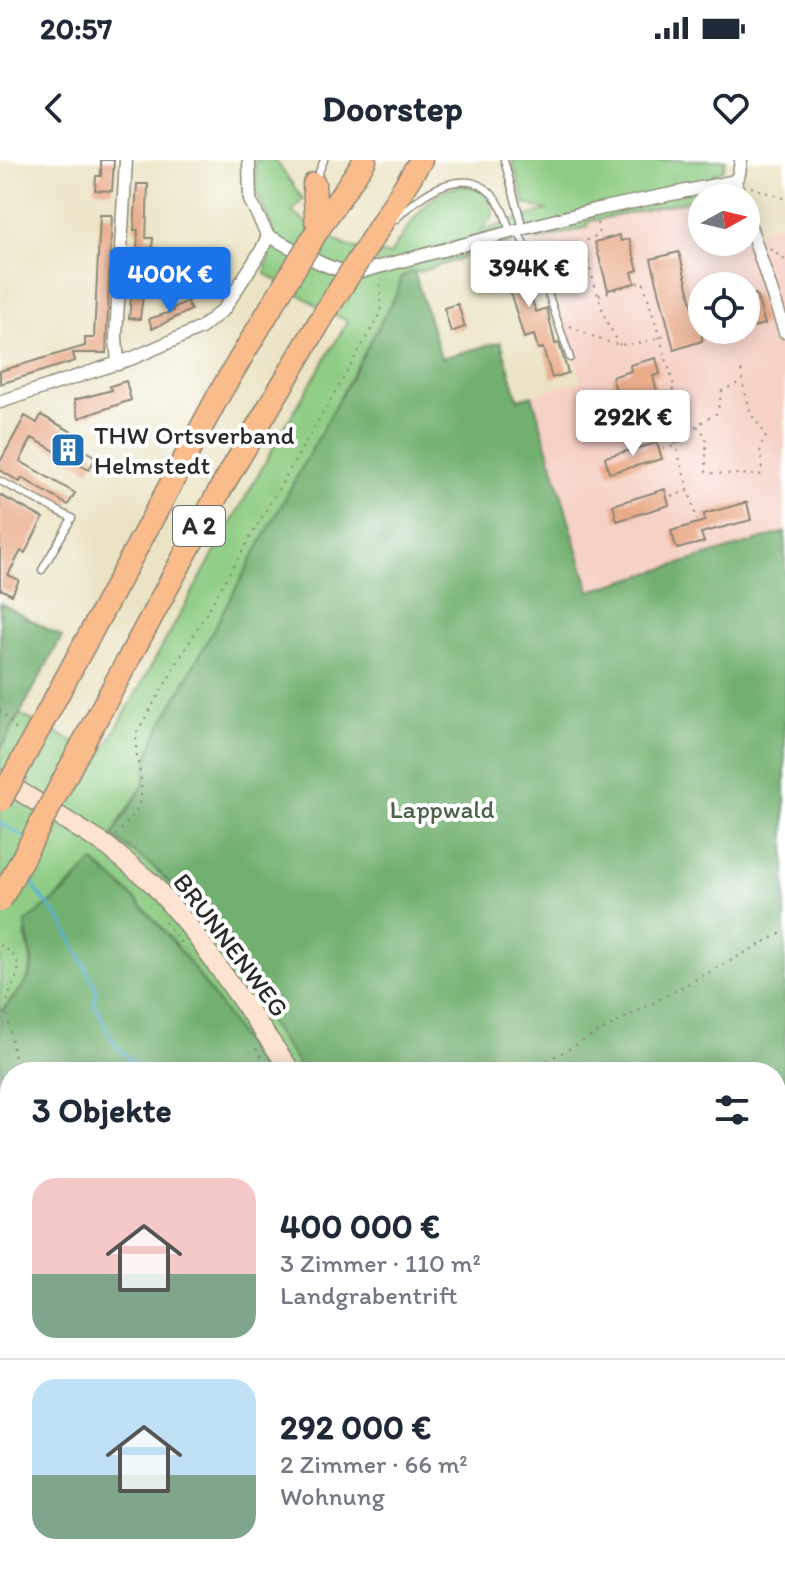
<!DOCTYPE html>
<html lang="de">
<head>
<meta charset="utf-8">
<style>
	:root { --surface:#fff; --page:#f2f2f3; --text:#1f2937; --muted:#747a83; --line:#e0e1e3; --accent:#1a73e8 }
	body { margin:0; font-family:Itim,sans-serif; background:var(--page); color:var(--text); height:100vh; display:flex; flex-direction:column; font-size:30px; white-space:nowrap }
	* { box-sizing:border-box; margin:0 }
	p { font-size:26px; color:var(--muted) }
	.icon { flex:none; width:44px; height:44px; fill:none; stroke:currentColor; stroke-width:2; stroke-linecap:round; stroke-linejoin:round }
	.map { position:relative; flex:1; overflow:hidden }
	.sheet { position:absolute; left:0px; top:902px; width:786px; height:512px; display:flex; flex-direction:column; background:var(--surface); border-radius:32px 32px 0 0; box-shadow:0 4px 20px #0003 }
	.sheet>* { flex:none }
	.needle { width:52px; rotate:82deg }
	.controls { position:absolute; left:688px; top:24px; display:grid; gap:16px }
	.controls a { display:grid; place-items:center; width:72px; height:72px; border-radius:50%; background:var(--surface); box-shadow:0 4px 20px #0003; font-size:40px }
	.price { position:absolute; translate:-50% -68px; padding:0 18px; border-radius:8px; background:#fff; color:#222; font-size:26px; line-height:52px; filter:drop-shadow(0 2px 4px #0008) }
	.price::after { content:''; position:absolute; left:50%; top:48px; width:24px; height:18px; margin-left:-12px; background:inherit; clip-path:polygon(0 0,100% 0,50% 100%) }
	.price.on { background:var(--accent); color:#fff }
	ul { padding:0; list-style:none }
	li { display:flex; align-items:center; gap:24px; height:200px; padding:0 32px }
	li+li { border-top:2px solid var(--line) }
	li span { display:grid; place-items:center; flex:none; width:224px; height:160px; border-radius:24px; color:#555 }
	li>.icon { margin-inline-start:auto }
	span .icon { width:96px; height:96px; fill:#fffc; stroke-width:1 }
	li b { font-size:34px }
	h2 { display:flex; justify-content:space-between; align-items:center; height:96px; padding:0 32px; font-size:34px }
	.status { display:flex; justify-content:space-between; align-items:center; height:56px; padding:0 40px; background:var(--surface); direction:ltr }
	.status svg { height:22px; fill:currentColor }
	header { display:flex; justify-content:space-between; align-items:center; height:104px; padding:0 32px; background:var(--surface); font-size:36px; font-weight:800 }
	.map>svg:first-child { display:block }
	.built { fill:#f6d1c6; fill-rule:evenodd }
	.green { fill:#8dcc82; stroke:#5c7c56; stroke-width:2 }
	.forest { fill:#72b070; stroke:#4e6e4e; stroke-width:2 }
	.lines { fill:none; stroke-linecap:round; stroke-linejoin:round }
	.stream { stroke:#58b3d5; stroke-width:3 }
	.building { fill:#eaaa87 }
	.service-casing { stroke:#8b8777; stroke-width:9 }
	.minor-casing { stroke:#8b8777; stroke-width:15 }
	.secondary-casing { stroke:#8b8777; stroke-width:21 }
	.motorway-casing { stroke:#8b8777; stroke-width:25 }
	.path { stroke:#8b8777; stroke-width:2; stroke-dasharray:2 6; stroke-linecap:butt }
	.service { stroke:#fff; stroke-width:6 }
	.minor { stroke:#fff; stroke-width:12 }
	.secondary { stroke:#fde4d1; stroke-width:18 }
	.motorway { stroke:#fabc8b; stroke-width:22 }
	.motorway-bridge-casing { stroke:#8b8777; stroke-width:25; stroke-linecap:butt }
	.motorway-bridge { stroke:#fabc8b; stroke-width:22 }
	.labels { text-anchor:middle; stroke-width:8; stroke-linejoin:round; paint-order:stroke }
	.shield { fill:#fff; stroke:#6b6b6b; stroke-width:2 }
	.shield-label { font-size:24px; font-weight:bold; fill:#2b2b2b }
	.poi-label { font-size:26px; fill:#2b2b2b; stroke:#fff; text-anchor:start }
	.park-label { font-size:26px; fill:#4d6349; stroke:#fff }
	.street-label { font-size:26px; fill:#2b2b2b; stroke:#fff }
</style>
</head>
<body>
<div class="status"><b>20:57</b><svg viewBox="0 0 49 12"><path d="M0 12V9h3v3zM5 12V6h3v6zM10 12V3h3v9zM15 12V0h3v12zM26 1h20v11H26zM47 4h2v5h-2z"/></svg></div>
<header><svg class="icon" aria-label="back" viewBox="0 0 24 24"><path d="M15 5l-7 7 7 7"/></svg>Doorstep<svg class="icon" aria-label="heart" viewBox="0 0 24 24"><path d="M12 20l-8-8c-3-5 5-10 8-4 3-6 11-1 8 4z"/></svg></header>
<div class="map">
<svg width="785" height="1414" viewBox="0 0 785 1414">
	<rect width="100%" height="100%" fill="#fff"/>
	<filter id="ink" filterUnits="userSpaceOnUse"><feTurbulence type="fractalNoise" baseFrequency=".0125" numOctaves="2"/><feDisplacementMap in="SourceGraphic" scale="16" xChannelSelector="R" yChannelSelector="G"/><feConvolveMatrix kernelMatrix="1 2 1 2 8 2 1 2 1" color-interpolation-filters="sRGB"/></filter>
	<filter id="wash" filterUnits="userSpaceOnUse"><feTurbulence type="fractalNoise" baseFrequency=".006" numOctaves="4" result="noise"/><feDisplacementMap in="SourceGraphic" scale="32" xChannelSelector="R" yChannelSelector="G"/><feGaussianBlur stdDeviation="1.8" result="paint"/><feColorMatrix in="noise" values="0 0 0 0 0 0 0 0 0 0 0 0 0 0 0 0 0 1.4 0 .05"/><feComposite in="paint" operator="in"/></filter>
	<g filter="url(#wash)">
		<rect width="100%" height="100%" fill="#ebe3c3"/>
		<path class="built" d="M716,35h6l5,3h-25v44h44v-9l39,-10v309l-195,60 -58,-197 49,-15 -19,-69 -31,-73 4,-2 2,5 50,-14 -1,-5 14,-3zM702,126h44v44h-44z"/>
		<path class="green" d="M255,0h20l28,39 -11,13c34,25 55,40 98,43 15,-25 50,-85 88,-65 10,5 15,16 15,26l-12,15 66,-21 -22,-6 -13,-44h214l-3,10 -10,4 3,21 -116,24 -13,3 1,5 -51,14 -2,-5 -134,41 -3,14 -242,444 -13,51 -23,34 -7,16 44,34 26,27 120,175h-41c-46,-75 -98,-155 -168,-210l-40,38 -29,35c14,41 2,44 -22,75h-3v-260l20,-36 81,42 186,-333 61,-102 -22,-10 -61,-38 9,-40 -18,-42z"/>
		<path class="forest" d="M414,111l27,87 60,-16 17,57 14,-4 58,196 195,-59v1042h-261l-7,-10h259v-492h-473l-120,-175 -26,-27 -45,-34 31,-50 5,-29 8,-22 242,-444 3,-14z
			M0,443l62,34 -62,113z
			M93,702c71,55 123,135 169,210h-252v492h464l5,10h-479v-564h3c7,-9 25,-27 28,-36 5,-16 -6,-35 -5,-52l40,-31z"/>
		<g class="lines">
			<path class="stream" d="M0,663l24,14
				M32,702l1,20 3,8 27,33 34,67 -3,14c9,13 12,29 22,41 8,11 20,18 30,27
				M448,1404l5,10
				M638,1404l16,10
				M514,1412l23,-8"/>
		</g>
		<g id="blocks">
			<path class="building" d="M101,0h13l-2,31 -17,-1 1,-14h5z
				M137,24h11l-2,54h7l-1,12 -15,-1 1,-19h-4z
				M100,55h12l-6,138h-33l2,8 -75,23v-13l85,-25v-8h9z
				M619,75l2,6 8,-2 9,31 -6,2 3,11 -27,7 -13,-48z
				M519,86l4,9 -10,3 5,16 13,-3 3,11 -7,2 9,28 11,-4 8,36 4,-1 9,30 -16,5 -9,-30 -5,1 -4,-14 -10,3 -18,-60 -6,2 -9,-28z
				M679,92l19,74 4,-1v16l-28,9 -23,-91z
				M133,119l12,1 -5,39 -11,-1z
				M756,134l9,30 -19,5v-32z
				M187,141l4,9 -39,19 -3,-10 25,-8 -1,-3z
				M458,144l7,23 -14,5 -7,-24z
				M656,198l4,16 -7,2 8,31 -37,10 -12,-40 19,-6 -1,-6z
				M126,221l5,19 -52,18 -5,-18 38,-10 -2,-4z
				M41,255l33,18 -5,9 27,15 -7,13 -57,-32 -12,23 55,32 -7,12 -46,-27 -2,4 -20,-12v-8l25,-46 12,7z
				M657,283l5,16 -53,14 -4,-16z
				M665,329l4,16 -52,16 -4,-16z
				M0,335l43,23 -18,35 -4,-2 -13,24 11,5 -7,15 -11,-6 -1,2z
				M747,342l4,18 -50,13 3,9 -27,7 -6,-18 34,-10 -1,-7z"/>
		</g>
	</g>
	<g filter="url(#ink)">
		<use href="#blocks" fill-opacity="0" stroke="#8b8777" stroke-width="2"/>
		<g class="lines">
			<defs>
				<path id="service" d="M504,0l19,68
					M316,19l8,-19
					M396,59c44,-45 96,-59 114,13
					M517,70l28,54 25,74
					M0,321l72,37 -30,52"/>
				<path id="minor" d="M249,0l1,40 18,36
					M740,38l-5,-17 4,-7 2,-14
					M746,54l39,118
					M268,76c29,13 55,34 88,37l238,-63 141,-29
					M118,204l-2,-27 10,-177
					M0,242l133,-44 68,-30 23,-19 37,-58 7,-15"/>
				<path id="secondary" d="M0,619l107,67 46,38 39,46 100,142
					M501,1404l7,10"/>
				<path id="motorway" d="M314,24l3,47
					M317,71l48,-71
					M363,93l58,-93
					M41,565l180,-334 64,-107
					M81,587l140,-259 105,-177"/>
			</defs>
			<use href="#service" class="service-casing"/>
			<use href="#minor" class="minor-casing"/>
			<use href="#secondary" class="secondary-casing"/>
			<use href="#motorway" class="motorway-casing"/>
			<path class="path" d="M751,27l34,12
				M597,63l2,12 -11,4 -4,11 22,71 14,24
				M770,89l15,11
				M599,135l44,-14 32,108 -14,5 36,126
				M570,166c47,22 51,24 100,8
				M697,266l9,10v37l54,2 2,-5 -2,-24 6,-7 -2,-7 -13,-18 -9,-33
				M663,289l12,-3 14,-16 28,-17 5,-22 20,-10 -1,-13
				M671,336l18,-5
				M0,549l17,22
				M116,676c8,-10 19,-20 23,-32 8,-23 -7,-47 -2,-72l244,-419 -1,-35
				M165,762l37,49
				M0,785c38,22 5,38 7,65 2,21 7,42 10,62
				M256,888l15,24
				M526,912l259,-141
				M0,930l10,-5
				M482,1404l7,10
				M205,1414l14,-10
				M342,1414l2,-10"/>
			<use href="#service" class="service"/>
			<use href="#minor" class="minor"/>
			<use href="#secondary" class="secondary"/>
			<use href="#motorway" class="motorway"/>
			<defs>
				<path id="motorway-bridge" d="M285,124l32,-53
					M326,151l37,-58
					M0,641l41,-76
					M0,741l81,-154"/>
			</defs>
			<use href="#motorway-bridge" class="motorway-bridge-casing"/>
			<use href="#motorway-bridge" class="motorway-bridge"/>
		</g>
	</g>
	<defs>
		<symbol id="building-square" viewBox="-11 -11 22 22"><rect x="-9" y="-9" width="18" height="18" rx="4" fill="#1f6fb2" stroke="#fff"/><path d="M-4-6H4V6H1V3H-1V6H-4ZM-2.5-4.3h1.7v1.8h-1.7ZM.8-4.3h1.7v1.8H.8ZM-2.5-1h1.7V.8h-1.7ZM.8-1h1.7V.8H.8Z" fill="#fff"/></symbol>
	</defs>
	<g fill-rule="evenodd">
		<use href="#building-square" x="48" y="270" width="40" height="40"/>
	</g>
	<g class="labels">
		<rect class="shield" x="173" y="346" width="52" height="40" rx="6"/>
		<g class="shield-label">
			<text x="199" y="374">A 2</text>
		</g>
		<g class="poi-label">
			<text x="94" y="284">THW Ortsverband<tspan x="94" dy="30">Helmstedt</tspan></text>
		</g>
		<g class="park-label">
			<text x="442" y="658">Lappwald</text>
		</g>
		<g class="street-label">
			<text transform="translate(231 785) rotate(53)" y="9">BRUNNENWEG</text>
		</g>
	</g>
</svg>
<div class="controls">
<a><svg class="needle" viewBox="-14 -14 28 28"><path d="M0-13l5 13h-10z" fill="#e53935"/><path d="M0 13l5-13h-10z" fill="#747a83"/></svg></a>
<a><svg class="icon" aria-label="locate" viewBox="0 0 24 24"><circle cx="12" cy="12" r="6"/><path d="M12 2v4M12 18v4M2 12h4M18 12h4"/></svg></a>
</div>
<b class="price" style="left:529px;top:149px">394K €</b>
<b class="price on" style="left:170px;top:155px">400K €</b>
<b class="price" style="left:633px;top:298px">292K €</b>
<section class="sheet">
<h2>3 Objekte<svg class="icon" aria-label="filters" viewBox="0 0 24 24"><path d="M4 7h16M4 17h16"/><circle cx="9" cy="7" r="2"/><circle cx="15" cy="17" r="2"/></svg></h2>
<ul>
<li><span style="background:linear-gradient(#f6c9c9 60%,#7fa58c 0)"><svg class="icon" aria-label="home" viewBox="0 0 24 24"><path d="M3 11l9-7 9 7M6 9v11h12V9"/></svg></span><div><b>400 000 €</b><p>3 Zimmer · 110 m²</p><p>Landgrabentrift</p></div></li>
<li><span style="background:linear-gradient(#bfe0f5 60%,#7fa58c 0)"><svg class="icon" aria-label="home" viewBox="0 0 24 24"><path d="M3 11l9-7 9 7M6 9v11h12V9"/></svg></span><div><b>292 000 €</b><p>2 Zimmer · 66 m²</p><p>Wohnung</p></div></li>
</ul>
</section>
</div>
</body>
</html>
